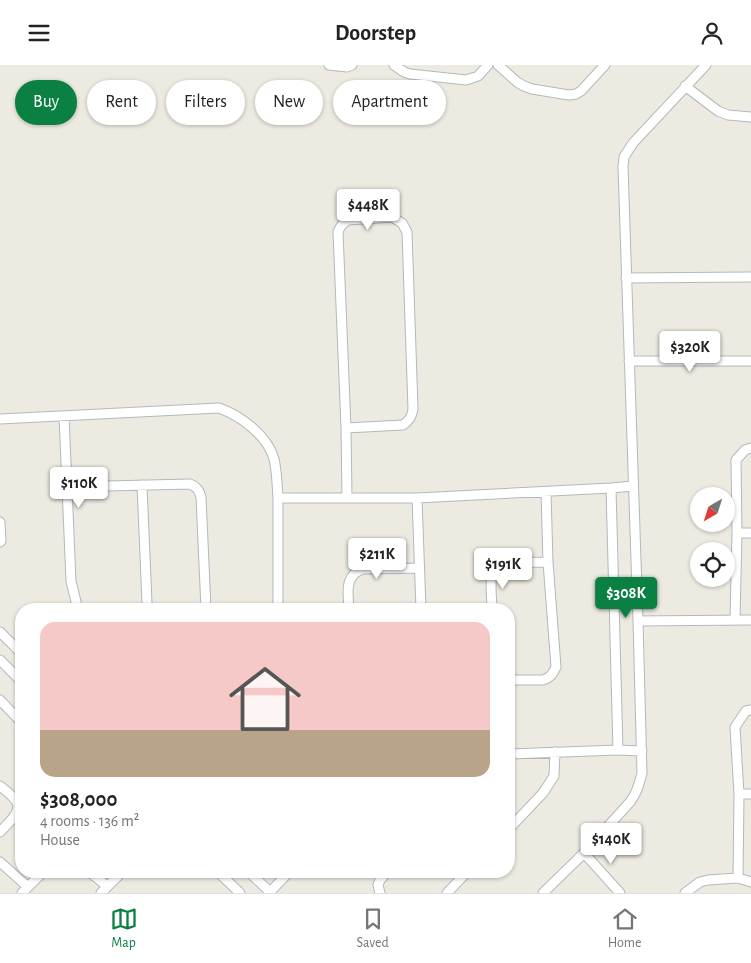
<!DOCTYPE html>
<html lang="en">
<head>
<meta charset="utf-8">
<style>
	:root { --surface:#fff; --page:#f6f6f6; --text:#222; --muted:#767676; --line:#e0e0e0; --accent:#0b8043 }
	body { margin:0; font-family:"Alegreya Sans",sans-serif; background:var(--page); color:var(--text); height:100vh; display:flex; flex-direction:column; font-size:19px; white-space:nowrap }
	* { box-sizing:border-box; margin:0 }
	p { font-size:16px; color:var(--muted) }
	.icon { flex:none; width:28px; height:28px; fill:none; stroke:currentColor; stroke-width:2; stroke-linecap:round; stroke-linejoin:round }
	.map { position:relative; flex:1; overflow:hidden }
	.side { position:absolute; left:15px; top:538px; width:500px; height:275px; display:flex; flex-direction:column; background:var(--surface); border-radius:20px; box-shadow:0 1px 4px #0004 }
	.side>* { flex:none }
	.hud { position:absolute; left:15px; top:15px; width:500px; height:45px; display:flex; gap:10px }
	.needle { width:32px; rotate:219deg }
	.buttons { position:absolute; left:690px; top:422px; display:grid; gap:10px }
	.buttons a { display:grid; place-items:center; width:45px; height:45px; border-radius:50%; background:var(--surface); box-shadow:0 1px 4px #0004; font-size:25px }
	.price { position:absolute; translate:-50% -42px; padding:0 11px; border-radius:5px; background:#fff; color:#222; font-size:16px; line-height:32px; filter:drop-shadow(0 1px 2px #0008) }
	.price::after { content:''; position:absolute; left:50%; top:30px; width:15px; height:11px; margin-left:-8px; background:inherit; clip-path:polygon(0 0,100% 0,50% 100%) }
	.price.on { background:var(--accent); color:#fff }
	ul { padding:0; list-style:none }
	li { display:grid; align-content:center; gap:10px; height:265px; padding:0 25px }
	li+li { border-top:1px solid var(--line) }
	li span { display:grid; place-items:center; height:155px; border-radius:15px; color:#555 }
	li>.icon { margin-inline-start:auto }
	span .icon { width:90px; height:90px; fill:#fffc; stroke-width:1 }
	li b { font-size:21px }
	.chip { padding:0 18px; border-radius:22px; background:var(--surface); box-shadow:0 1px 4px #0004; font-size:18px; line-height:45px }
	.chip.on { background:var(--accent); color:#fff }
	header { display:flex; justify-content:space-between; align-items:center; height:65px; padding:0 25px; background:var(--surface); font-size:22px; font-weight:700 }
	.tab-bar { display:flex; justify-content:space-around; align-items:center; height:70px; border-top:1px solid var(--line); background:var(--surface); font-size:14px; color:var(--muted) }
	.tab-bar a { display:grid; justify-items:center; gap:2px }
	.tab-bar .on { color:var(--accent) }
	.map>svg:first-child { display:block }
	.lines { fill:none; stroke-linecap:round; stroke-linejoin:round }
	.minor-casing { stroke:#b4b8bc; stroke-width:11 }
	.minor { stroke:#fff; stroke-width:9 }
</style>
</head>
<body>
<header><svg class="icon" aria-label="menu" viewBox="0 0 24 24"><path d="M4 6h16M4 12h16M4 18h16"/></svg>Doorstep<svg class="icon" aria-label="person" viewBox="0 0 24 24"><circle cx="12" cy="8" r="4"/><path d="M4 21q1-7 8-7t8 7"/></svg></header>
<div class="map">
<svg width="751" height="828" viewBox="0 0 751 828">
	<rect width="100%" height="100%" fill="#edeae2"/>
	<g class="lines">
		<defs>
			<path id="minor" d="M329,0l18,2 5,-2
				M394,0l10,7 6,2 56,6 12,-4 10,-11
				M498,0l19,17 7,4 8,3 37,6 7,-1 5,-3 24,-26
				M685,21l33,25 10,4 23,2
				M626,213l125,-1
				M629,296h122
				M64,351l7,165 6,25 2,3
				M0,354l219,-11c22,8 48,27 55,51 3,12 3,26 4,39h139l194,-10 22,-2
				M346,363l57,-3c6,-4 9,-8 10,-16l-6,-177 -5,-9 -10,-6 -44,3c-5,3 -8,6 -10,12l8,196 1,70
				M142,420l5,118 -2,6
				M66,422l124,-3c7,3 9,6 11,13l5,112
				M611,423l7,262
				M417,433l4,111
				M0,457l1,19 -1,1
				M737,468h14
				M278,544v-111
				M349,544c-1,-16 -5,-34 14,-40l56,-1
				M492,544c0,-10 -3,-30 1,-38 2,-4 6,-6 9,-8l46,-1
				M735,555l2,-87 -1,-73 9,-10 6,-2
				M638,556l113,-1
				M0,567l21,21
				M0,595l21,21
				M509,615h34c7,-2 10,-6 13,-13l-8,-105 -2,-70
				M0,635l21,22
				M509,689l109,-4 24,1
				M0,721c5,4 14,10 17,17 5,10 -11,22 -17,29
				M739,729h12
				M509,764l34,-36 11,-17 1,-24
				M584,788l36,40
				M0,797l28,25
				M88,806l19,15
				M217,806l23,22
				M248,806l23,22
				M738,813l1,-84 -4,-67 11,-16 5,-1
				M22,828l22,-22
				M101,828l22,-22
				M269,828l21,-22
				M380,828l-2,-8 2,-5 8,-9
				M447,828l21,-22
				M543,828l41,-40 46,-51c7,-9 9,-18 12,-29l-4,-152 -15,-454 1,-10 9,-14 73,-78
				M685,828l15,-11 8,-2 30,-2 13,4"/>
		</defs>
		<use href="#minor" class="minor-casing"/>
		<use href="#minor" class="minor"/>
	</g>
</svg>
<div class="buttons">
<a><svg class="needle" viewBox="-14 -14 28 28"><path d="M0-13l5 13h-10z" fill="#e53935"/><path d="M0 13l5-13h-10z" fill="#767676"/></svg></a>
<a><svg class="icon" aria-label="locate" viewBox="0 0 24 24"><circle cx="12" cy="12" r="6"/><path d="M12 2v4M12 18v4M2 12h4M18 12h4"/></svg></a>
</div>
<b class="price" style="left:368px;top:166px">$448K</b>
<b class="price" style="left:690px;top:308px">$320K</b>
<b class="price" style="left:79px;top:444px">$110K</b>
<b class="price" style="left:377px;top:515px">$211K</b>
<b class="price" style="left:503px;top:525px">$191K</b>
<b class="price on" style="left:626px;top:554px">$308K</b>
<b class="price" style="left:611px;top:800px">$140K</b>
<div class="hud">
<a class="chip on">Buy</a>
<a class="chip">Rent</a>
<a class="chip">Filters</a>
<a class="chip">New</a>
<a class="chip">Apartment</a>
</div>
<section class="side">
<ul>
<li><span style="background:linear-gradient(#f6c9c9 70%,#b9a48a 0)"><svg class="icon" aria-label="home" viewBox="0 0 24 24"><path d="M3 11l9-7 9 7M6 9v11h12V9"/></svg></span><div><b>$308,000</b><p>4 rooms · 136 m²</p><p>House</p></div></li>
</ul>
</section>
</div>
<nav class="tab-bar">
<a class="on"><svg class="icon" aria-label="map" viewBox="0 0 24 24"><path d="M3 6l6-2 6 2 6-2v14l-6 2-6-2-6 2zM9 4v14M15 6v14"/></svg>Map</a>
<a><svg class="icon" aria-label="saved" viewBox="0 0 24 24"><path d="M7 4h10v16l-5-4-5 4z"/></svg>Saved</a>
<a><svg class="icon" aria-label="home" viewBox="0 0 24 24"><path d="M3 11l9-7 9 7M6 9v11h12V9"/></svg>Home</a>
</nav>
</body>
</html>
